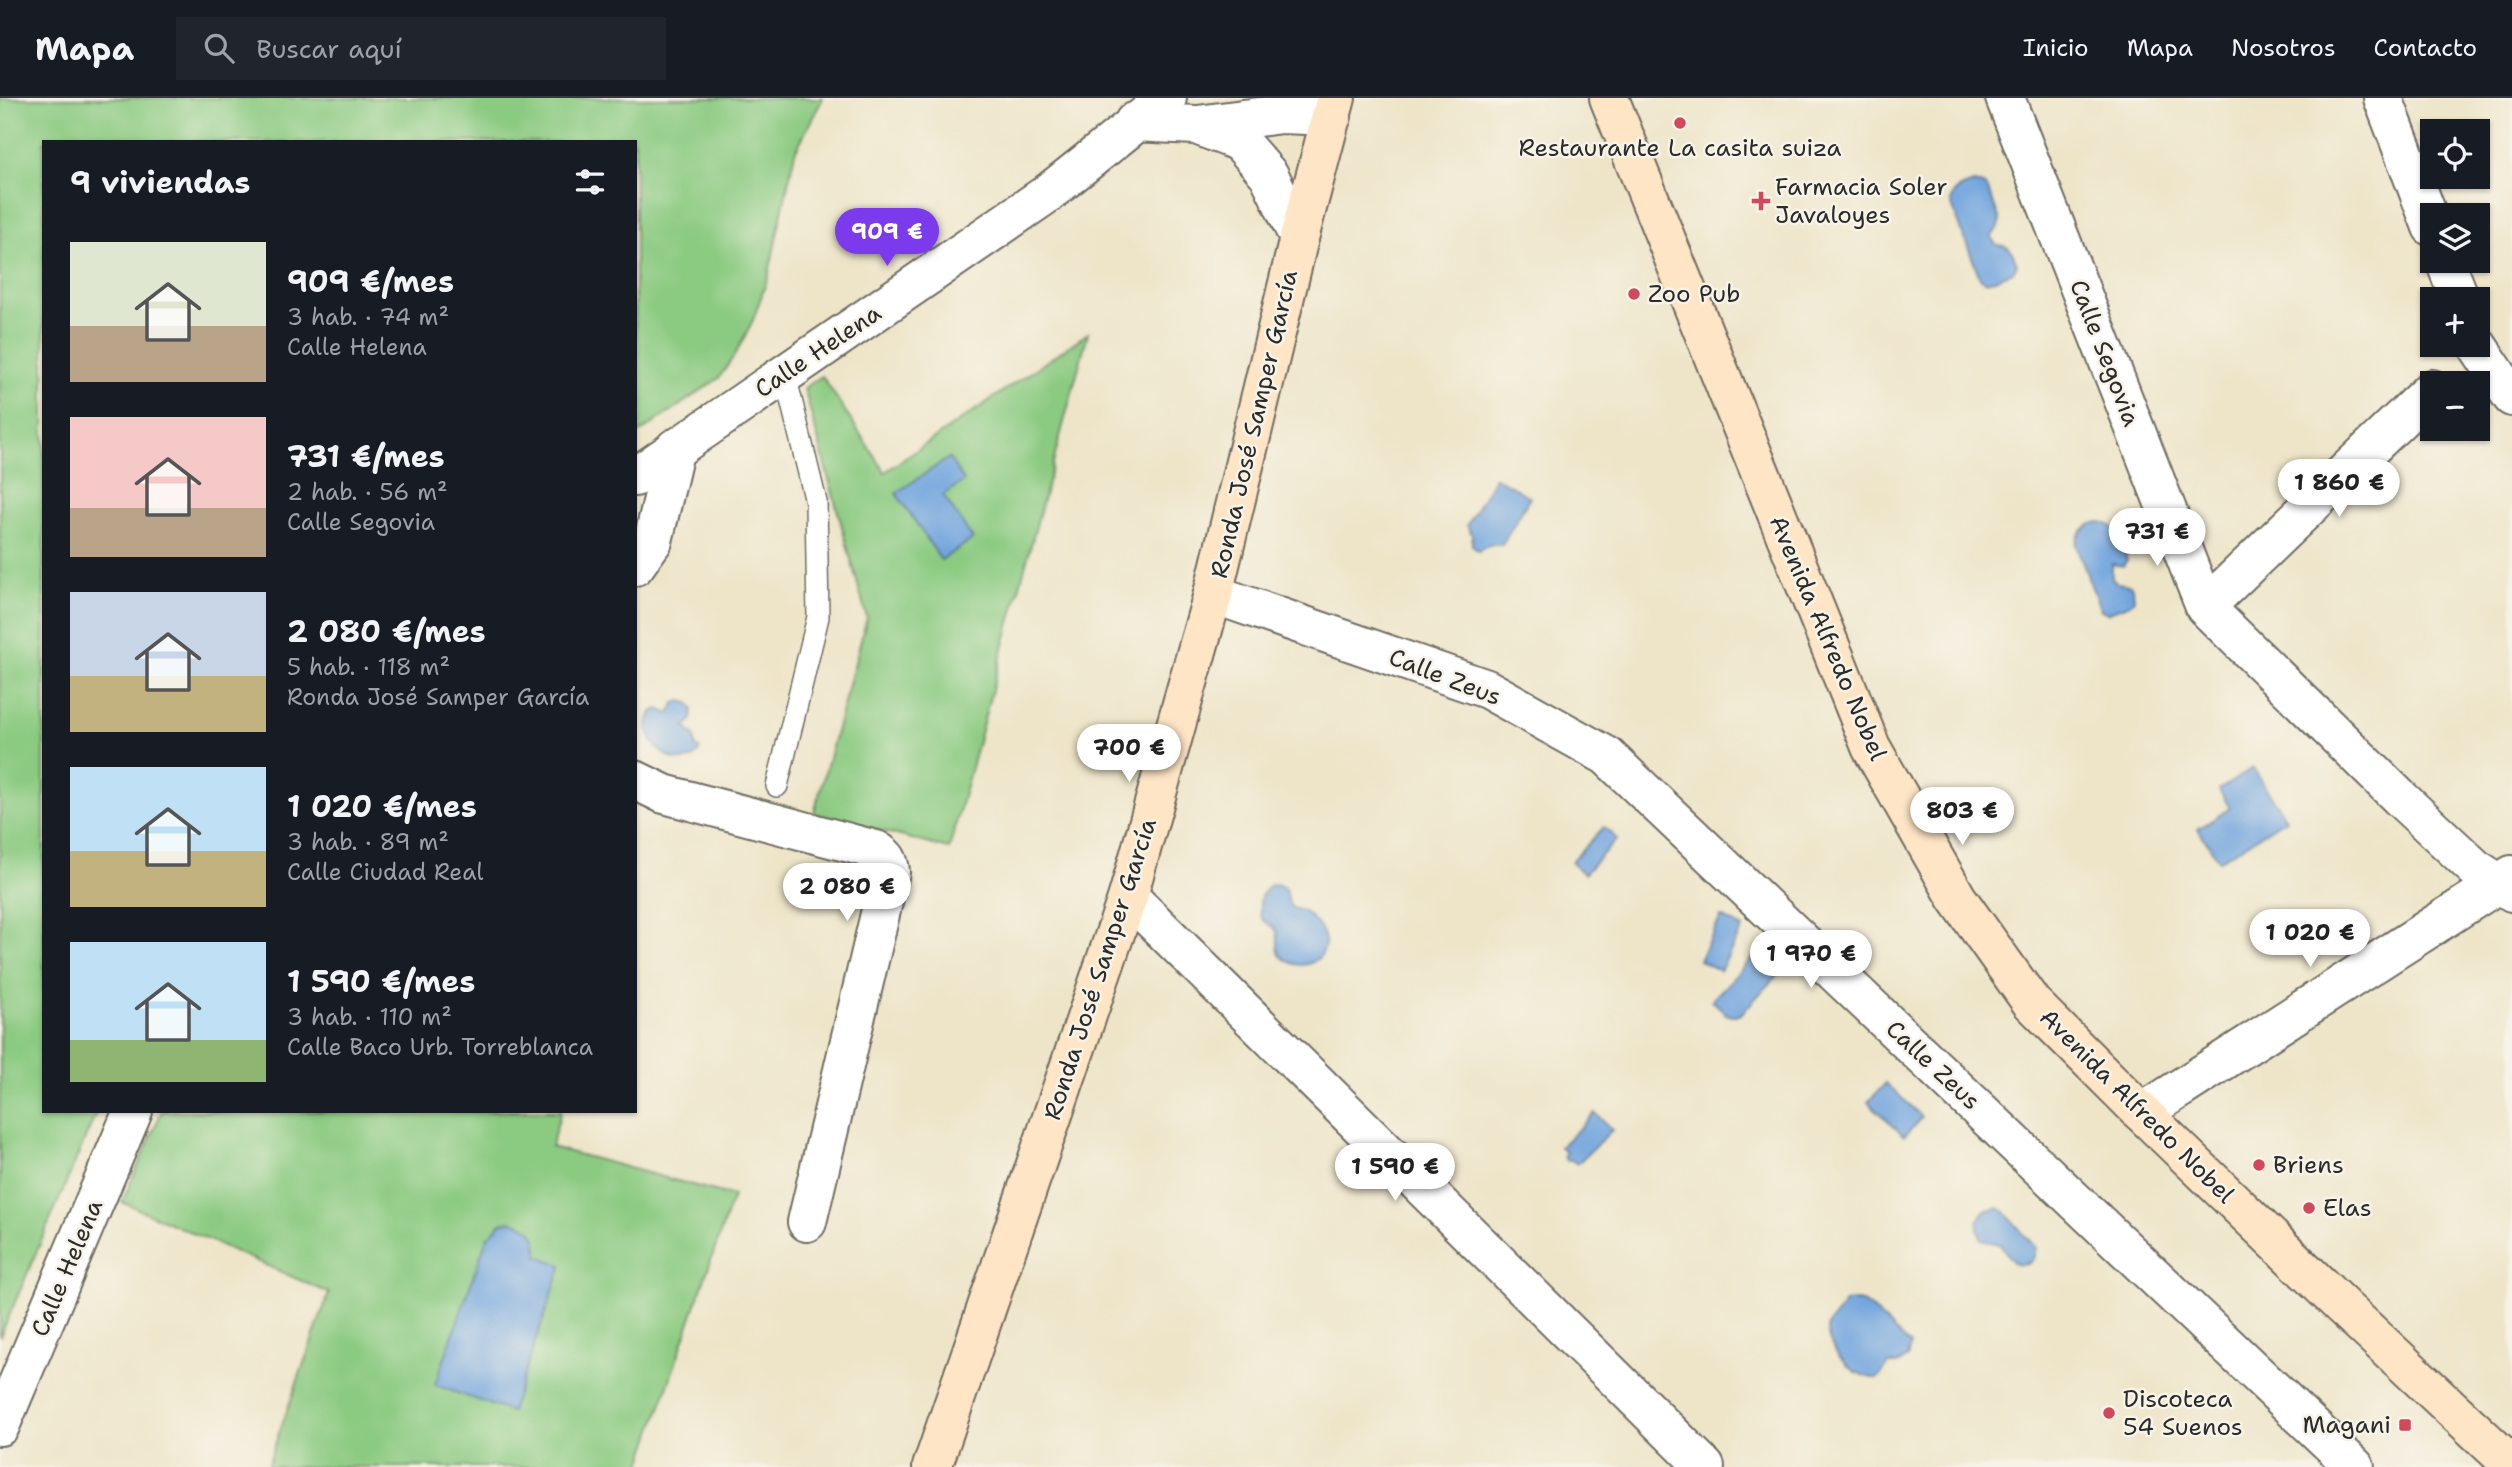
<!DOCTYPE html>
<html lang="es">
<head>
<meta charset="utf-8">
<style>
	:root { --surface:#171b24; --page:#20242c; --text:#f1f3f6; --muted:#9ea1a6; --line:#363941; --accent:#7c3aed }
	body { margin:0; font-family:"Shantell Sans",sans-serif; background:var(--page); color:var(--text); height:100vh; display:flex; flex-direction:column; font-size:26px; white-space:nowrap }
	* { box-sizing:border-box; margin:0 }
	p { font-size:23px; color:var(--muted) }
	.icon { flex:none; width:38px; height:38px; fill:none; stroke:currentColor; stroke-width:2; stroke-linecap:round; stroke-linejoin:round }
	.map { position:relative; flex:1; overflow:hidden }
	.panel { position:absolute; left:42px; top:42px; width:595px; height:973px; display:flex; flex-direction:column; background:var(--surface); border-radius:0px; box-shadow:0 2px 5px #0004 }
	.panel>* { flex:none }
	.tools { position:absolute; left:2420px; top:21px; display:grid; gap:14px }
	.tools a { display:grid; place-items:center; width:70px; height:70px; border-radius:0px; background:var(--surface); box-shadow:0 2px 5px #0004; font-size:35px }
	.price { position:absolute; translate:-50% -60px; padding:0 16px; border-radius:24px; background:#fff; color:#222; font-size:23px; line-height:46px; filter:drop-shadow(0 2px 4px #0008) }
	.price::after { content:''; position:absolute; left:50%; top:42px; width:21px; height:16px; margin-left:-10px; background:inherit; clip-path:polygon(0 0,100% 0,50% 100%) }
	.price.current { background:var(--accent); color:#fff }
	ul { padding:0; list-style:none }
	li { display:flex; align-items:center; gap:21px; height:175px; padding:0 28px }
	li span { display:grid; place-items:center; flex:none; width:196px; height:140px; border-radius:0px; color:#555 }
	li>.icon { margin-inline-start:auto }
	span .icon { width:84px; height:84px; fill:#fffc; stroke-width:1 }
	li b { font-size:30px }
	h2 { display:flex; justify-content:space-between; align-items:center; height:84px; padding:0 28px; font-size:30px }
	header { display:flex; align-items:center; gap:42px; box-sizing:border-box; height:98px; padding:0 35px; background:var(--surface); border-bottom:2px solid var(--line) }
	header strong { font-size:33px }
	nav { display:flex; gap:38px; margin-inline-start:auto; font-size:24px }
	.search { width:490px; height:63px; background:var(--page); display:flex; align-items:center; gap:18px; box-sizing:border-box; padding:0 24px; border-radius:0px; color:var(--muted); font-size:26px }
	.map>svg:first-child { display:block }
	.green { fill:#8bca81; stroke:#5b7a56; stroke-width:2 }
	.water { fill:#72a5de; stroke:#4e6884; stroke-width:2 }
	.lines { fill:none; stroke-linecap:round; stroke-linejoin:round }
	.service-casing { stroke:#6f6c62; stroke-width:24 }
	.minor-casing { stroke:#6f6c62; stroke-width:42 }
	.secondary-casing { stroke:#6f6c62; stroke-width:42 }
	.service { stroke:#fff; stroke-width:21 }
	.minor { stroke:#fff; stroke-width:38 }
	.secondary { stroke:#fee5c5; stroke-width:38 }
	.poi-dot { fill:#d1495b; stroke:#f7f3e8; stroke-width:2.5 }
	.labels { text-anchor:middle; stroke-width:5; stroke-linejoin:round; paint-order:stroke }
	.poi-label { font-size:24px; fill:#2b2b2b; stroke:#f7f3e8; text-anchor:start }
	.street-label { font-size:24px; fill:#2b2b2b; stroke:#f7f3e8 }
</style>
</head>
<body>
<header>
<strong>Mapa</strong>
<div class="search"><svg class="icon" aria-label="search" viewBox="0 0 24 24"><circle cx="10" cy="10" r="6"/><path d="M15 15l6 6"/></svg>Buscar aquí</div>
<nav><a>Inicio</a><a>Mapa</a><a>Nosotros</a><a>Contacto</a></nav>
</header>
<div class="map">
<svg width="2512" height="1369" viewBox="0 0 2512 1369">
	<rect width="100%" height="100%" fill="#f7f3e8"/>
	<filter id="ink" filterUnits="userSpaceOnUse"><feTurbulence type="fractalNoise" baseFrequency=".0143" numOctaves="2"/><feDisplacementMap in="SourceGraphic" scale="14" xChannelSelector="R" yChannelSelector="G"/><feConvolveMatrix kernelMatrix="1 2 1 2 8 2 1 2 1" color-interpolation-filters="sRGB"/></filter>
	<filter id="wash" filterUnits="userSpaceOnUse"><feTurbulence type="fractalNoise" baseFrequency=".00686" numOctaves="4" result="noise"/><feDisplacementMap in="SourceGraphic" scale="28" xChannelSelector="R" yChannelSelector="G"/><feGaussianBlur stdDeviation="1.57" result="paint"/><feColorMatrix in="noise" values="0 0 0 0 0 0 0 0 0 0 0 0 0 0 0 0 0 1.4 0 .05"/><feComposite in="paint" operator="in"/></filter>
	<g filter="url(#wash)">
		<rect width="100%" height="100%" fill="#eee5c9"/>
		<path class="green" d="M0,0h823l-28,54 -27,125 -15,43 -17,33 -17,25 -84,58v-294h-591v969h53l-97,226z
			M1088,235l-139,516 -135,-36 53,-195 -63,-230 18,-12 63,96z
			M162,1013h399l-10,36 182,49 -93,271h-373l62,-174 -207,-91z"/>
		<path class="water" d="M1974,85l9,2 5,4 12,31 -1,7 -8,10 5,8c15,0 16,6 21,19l-4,8 -26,10 -7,-4 -29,-75c0,-14 12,-16 23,-20z
			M949,360l15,23 -21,14 30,44 -32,21 -45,-67z
			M1495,379l35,20 -28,48h-12l-12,6 -6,-6v-10l-5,-10z
			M2100,424c21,4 22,19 27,38l-4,6 -11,-2v15l5,4 14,2 2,2 1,12 -4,5 -23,9 -7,-4 -24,-64c2,-14 10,-21 24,-23z
			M681,603l8,2 4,6 -1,11 -7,7 9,8 2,13 4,1c-12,29 -67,-3 -48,-37l7,-3 10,5 6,-11z
			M2253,670l33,51 -67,42 -21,-32 32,-21 -11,-18z
			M1604,729l13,12 -33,35 -13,-12z
			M1276,786l9,4 5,18c3,3 6,3 10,4 6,1 16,12 20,18 18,24 -15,52 -40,27 -3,-7 -1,-15 -3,-22 -5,-14 -22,-5 -16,-37l8,-10z
			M1721,819l22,11 -23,43 -21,-11z
			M1762,850l21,21 -43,46h-13l-15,-15z
			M1886,985l36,34 -18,19 -36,-34z
			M1595,1015l17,17 -35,34 -5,-4 -5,1 -3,-4 2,-4 -6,-6z
			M1998,1110l5,2 33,38 -2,9 -5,6c-17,7 -20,-8 -28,-18l-19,-6c-6,-11 -6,-19 3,-29z
			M510,1123c21,3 29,15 28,35l24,9 -51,147 -76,-27 52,-147 14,-15z
			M1858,1203l12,6 40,38 -3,13 -10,6h-8l-11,14c-23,2 -51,-28 -51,-50 0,-5 14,-16 18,-26z"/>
	</g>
	<g filter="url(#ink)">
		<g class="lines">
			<defs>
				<path id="service" d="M777,688l41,-169 -2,-115 -31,-127"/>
				<path id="minor" d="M2005,0l200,509 194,190 76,71 37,24
					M2383,0l49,129
					M1134,24l62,3 44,17 29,33 30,63
					M1198,27l83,-11 51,2
					M2445,163l15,38
					M2477,247l35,52
					M635,379l412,-283 120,-96
					M635,468l18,-25 22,-93
					M1213,496l274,95 120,67 748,711
					M2205,509l227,-218
					M635,682l29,14 212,56c10,6 13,10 14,22l-83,350
					M1128,798l577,571
					M2142,1015l370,-238
					M0,1328l133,-315"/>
				<path id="secondary" d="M1609,0l262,649 86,151 74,104 111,111 202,195 168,157
					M932,1369l196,-571 85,-302 86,-356 37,-140"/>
			</defs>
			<use href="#service" class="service-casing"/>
			<use href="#minor" class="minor-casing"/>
			<use href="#secondary" class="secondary-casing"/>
			<use href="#service" class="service"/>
			<use href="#minor" class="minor"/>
			<use href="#secondary" class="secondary"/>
		</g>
	</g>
	<g class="poi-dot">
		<circle cx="1680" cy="25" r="7"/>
		<path d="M1757.5 92.5h7v7h7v7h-7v7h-7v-7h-7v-7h7z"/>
		<circle cx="1634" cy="196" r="7"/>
		<circle cx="2259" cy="1067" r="7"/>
		<circle cx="2309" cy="1110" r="7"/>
		<circle cx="2109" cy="1315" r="7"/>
		<rect x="2398" y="1320" width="14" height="14" rx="3.5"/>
	</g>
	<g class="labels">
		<g class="poi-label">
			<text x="1680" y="58" text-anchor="middle">Restaurante La casita suiza</text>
			<text x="1775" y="97">Farmacia Soler<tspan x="1775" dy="28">Javaloyes</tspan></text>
			<text x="1648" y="204">Zoo Pub</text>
			<text x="2273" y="1075">Briens</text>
			<text x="2323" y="1118">Elas</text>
			<text x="2123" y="1309">Discoteca<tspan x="2123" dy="28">54 Suenos</tspan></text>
			<text x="2391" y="1335" text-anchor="end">Magani</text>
		</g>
		<g class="street-label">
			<text transform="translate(818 253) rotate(-34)" y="8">Calle Helena</text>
			<text transform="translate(2105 255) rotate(69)" y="8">Calle Segovia</text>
			<text transform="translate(1254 326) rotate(-77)" y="8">Ronda José Samper García</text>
			<text transform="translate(1828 540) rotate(67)" y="8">Avenida Alfredo Nobel</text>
			<text transform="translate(1445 579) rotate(21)" y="8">Calle Zeus</text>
			<text transform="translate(1100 871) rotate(-72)" y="8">Ronda José Samper García</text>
			<text transform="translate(1933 967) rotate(43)" y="8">Calle Zeus</text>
			<text transform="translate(2137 1008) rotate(45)" y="8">Avenida Alfredo Nobel</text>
			<text transform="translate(67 1170) rotate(-67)" y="8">Calle Helena</text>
		</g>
	</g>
</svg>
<div class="tools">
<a><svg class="icon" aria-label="locate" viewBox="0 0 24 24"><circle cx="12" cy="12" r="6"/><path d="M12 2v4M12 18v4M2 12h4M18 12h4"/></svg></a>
<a><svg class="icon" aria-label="layers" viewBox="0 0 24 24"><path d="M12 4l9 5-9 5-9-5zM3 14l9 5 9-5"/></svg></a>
<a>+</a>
<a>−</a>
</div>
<b class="price current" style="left:887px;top:170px">909 €</b>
<b class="price" style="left:2339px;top:421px">1 860 €</b>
<b class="price" style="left:2157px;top:470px">731 €</b>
<b class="price" style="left:1129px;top:686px">700 €</b>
<b class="price" style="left:1962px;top:749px">803 €</b>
<b class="price" style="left:847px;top:825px">2 080 €</b>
<b class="price" style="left:2310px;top:871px">1 020 €</b>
<b class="price" style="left:1811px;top:892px">1 970 €</b>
<b class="price" style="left:1395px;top:1105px">1 590 €</b>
<section class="panel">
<h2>9 viviendas<svg class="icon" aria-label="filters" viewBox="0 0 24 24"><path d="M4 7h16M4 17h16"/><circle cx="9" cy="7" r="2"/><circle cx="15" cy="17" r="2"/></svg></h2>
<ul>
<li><span style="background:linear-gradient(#dfe7d0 60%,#b9a48a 0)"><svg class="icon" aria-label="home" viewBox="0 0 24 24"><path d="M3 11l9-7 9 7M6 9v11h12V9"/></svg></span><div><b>909 €/mes</b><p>3 hab. · 74 m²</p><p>Calle Helena</p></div></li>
<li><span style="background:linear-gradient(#f6c9c9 65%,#b9a48a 0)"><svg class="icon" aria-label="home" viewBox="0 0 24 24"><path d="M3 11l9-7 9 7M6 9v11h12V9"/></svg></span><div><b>731 €/mes</b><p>2 hab. · 56 m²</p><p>Calle Segovia</p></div></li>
<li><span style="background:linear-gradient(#c9d6e8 60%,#c2b280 0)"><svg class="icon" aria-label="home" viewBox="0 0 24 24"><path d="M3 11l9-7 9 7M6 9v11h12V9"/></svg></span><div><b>2 080 €/mes</b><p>5 hab. · 118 m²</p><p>Ronda José Samper García</p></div></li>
<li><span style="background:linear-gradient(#bfe0f5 60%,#c2b280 0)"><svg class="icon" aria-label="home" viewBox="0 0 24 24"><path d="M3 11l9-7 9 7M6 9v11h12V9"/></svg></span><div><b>1 020 €/mes</b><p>3 hab. · 89 m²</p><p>Calle Ciudad Real</p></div></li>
<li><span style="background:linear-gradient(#bfe0f5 70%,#8fb573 0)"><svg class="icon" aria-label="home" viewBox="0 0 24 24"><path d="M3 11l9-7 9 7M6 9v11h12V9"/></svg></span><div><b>1 590 €/mes</b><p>3 hab. · 110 m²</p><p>Calle Baco Urb. Torreblanca</p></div></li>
</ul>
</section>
</div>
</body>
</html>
